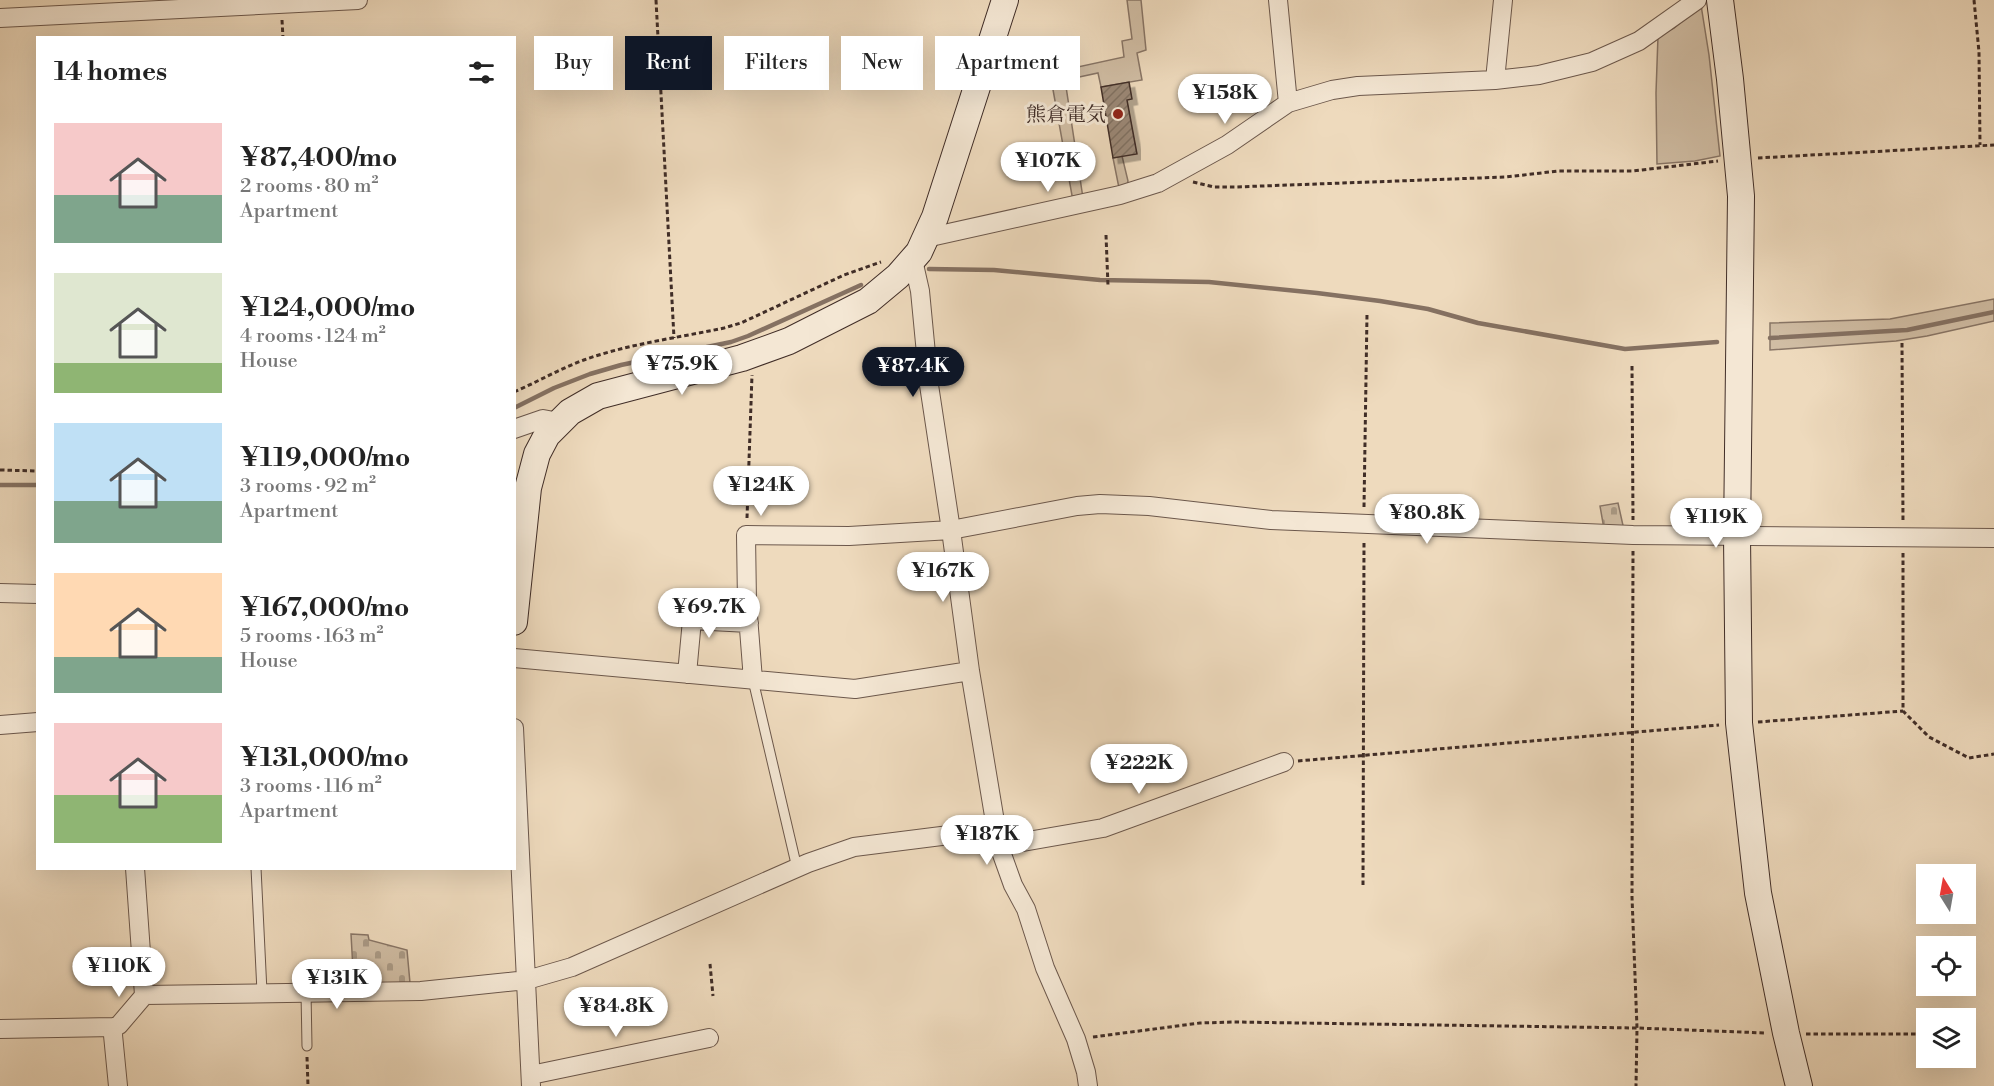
<!DOCTYPE html>
<html lang="en">
<head>
<meta charset="utf-8">
<style>
	:root { --surface:#fff; --page:#f6f6f6; --text:#222; --muted:#767676; --accent:#111827 }
	body { margin:0; font-family:"Libre Bodoni","Noto Serif JP",serif; background:var(--page); color:var(--text); height:100vh; display:flex; flex-direction:column; font-size:22px; white-space:nowrap }
	* { box-sizing:border-box; margin:0 }
	p { font-size:20px; color:var(--muted) }
	.icon { flex:none; width:33px; height:33px; fill:none; stroke:currentColor; stroke-width:2; stroke-linecap:round; stroke-linejoin:round }
	.map { position:relative; flex:1; overflow:hidden }
	.drawer { position:absolute; left:36px; top:36px; width:480px; height:834px; display:flex; flex-direction:column; background:var(--surface); border-radius:0px; box-shadow:0 6px 24px #0002 }
	.drawer>* { flex:none }
	.banner { position:absolute; left:534px; top:36px; width:570px; height:54px; display:flex; gap:12px }
	.needle { width:39px; rotate:349deg }
	.fabs { position:absolute; left:1916px; top:864px; display:grid; gap:12px }
	.fabs a { display:grid; place-items:center; width:60px; height:60px; border-radius:0px; background:var(--surface); box-shadow:0 6px 24px #0002; font-size:30px }
	.price { position:absolute; translate:-50% -51px; padding:0 14px; border-radius:21px; background:#fff; color:#222; font-size:20px; line-height:39px; filter:drop-shadow(0 2px 3px #0008) }
	.price::after { content:''; position:absolute; left:50%; top:36px; width:18px; height:14px; margin-left:-9px; background:inherit; clip-path:polygon(0 0,100% 0,50% 100%) }
	.price.current { background:var(--accent); color:#fff }
	ul { padding:0; list-style:none }
	li { display:flex; align-items:center; gap:18px; height:150px; padding:0 18px }
	li span { display:grid; place-items:center; flex:none; width:168px; height:120px; border-radius:0px; color:#555 }
	li>.icon { margin-inline-start:auto }
	span .icon { width:72px; height:72px; fill:#fffc; stroke-width:1 }
	li b { font-size:26px }
	h2 { display:flex; justify-content:space-between; align-items:center; height:72px; padding:0 18px; font-size:26px }
	.tag { padding:0 21px; border-radius:0px; background:var(--surface); box-shadow:0 6px 24px #0002; font-size:21px; line-height:54px }
	.tag.current { background:var(--accent); color:#fff }
	.map>svg:first-child { display:block }
	.green { fill:#d0bda4; stroke:#887566; stroke-width:1.5 }
	.cemetery { fill:url(#cemetery-stones); stroke:#887566; stroke-width:1.5 }
	.lines { fill:none; stroke-linecap:round; stroke-linejoin:round }
	.stream { stroke:#857162; stroke-width:4.5 }
	.building { fill:url(#building-hatch); stroke:#402d27; stroke-width:1.5; filter:url(#shadow) }
	.lane-casing { stroke:#6c584c; stroke-width:11 }
	.street-casing { stroke:#6c584c; stroke-width:20 }
	.secondary-casing { stroke:#402d27; stroke-width:28 }
	.path { stroke:#402d27; stroke-width:3; stroke-dasharray:4.5 3; stroke-linecap:butt }
	.lane { stroke:#f4e7d4; stroke-width:9 }
	.street { stroke:#f4e7d4; stroke-width:18 }
	.secondary { stroke:#f4e7d4; stroke-width:26 }
	.poi-dot { fill:#8f2418; stroke:#f4e7d4; stroke-width:2 }
	.labels { text-anchor:middle; stroke-width:6; stroke-linejoin:round; paint-order:stroke }
	.poi-label { font-size:20px; fill:#402d27; stroke:#f4e7d4; text-anchor:end }
</style>
</head>
<body>
<div class="map">
<svg width="1994" height="1086" viewBox="0 0 1994 1086">
	<defs>
		<pattern id="cemetery-stones" width="16" height="16" patternUnits="userSpaceOnUse" patternTransform="scale(1.5)"><rect width="16" height="16" fill="#d0bda4"/><path d="M2 7V4a2 2 0 0 1 4 0v3zM10 15v-3a2 2 0 0 1 4 0v3z" fill="#aa9a86"/></pattern>
		<pattern id="building-hatch" width="6" height="6" patternUnits="userSpaceOnUse" patternTransform="scale(1.5)"><rect width="6" height="6" fill="#9a8775"/><path d="M-1 1l2-2M0 6l6-6M5 7l2-2" fill="none" stroke="#7f6f60"/></pattern>
		<filter id="shadow"><feDropShadow dx="5.5" dy="5.5" stdDeviation="0" flood-color="#0004"/></filter>
	</defs>
	<rect width="100%" height="100%" fill="#eedabd"/>
	<filter id="stains"><feTurbulence type="fractalNoise" baseFrequency=".00333" numOctaves="4"/><feColorMatrix values="0 0 0 0 .2 0 0 0 0 .09 0 0 0 0 .02 0 0 0 .5 -.17"/></filter>
	<radialGradient id="worn" r=".72"><stop offset=".6" stop-color="#630" stop-opacity="0"/><stop offset="1" stop-color="#630" stop-opacity=".3"/></radialGradient>
	<path class="green" d="M1127,0h14l5,50 -9,3 5,27 -41,7 -3,-14 -33,7 18,118 -10,3 -23,-128 74,-16 -2,-16 10,-2z
		M1701,5l8,50 11,101 -25,5 -38,3 -1,-71 2,-57 16,-8z
		M1122,156l6,25 -1,4 -8,3 -6,-30z
		M1994,299v22l-67,15 -31,5 -126,9v-27l120,-4z"/>
	<path class="cemetery" d="M1618,503l6,27 -20,-1 -4,-23z
		M351,934l17,1 1,5 38,10 3,33 -56,5z"/>
	<g class="lines">
		<path class="stream" d="M929,269l65,1 106,10 109,2 108,11 63,8 48,8 50,14 147,26 92,-7
			M1770,338l137,-8 87,-18
			M514,408l40,-20 36,-14 31,-9 110,-23 17,-6 113,-51
			M0,485h38"/>
	</g>
	<path class="building" d="M1129,82l3,17 -5,1 10,54 -24,4 -12,-71z"/>
	<g class="lines">
		<defs>
			<path id="lane" d="M753,680l44,188
				M256,868l6,124
				M306,992l1,54"/>
			<path id="street" d="M1278,0l10,103
				M0,18l358,-18
				M1495,80l8,-80
				M926,238l194,-43 38,-12 69,-38 61,-42 44,-13 26,-4 137,-6 44,-5 53,-13 47,-21 58,-41
				M913,260l7,31 9,94 22,145 19,141 29,175 14,39 13,24 19,59 31,71 10,33 2,14
				M514,429l29,-10 16,3
				M0,593l38,1
				M514,658l341,31 115,-18
				M687,674l5,-54 57,3
				M753,680l-6,-77 -1,-68 103,1 102,-6 126,-24 23,-2 49,2 122,14 362,15 361,3
				M0,725l38,-3
				M514,728l17,358
				M999,846l104,-18 181,-66
				M144,995l277,-4 106,-11 45,-13 236,-104 46,-16 143,-18
				M114,1027l-1,8 5,51
				M0,1029l114,-2 5,-2 23,-27 2,-3 -9,-127
				M531,1075l178,-37"/>
			<path id="secondary" d="M1720,0l10,79 11,117 -4,340 2,187 19,170 28,140 13,53
				M514,622l14,-134 9,-34 10,-19 23,-23 28,-16 144,-38 47,-17 79,-40 30,-25 21,-24 16,-35 70,-217"/>
		</defs>
		<use href="#lane" class="lane-casing"/>
		<use href="#street" class="street-casing"/>
		<use href="#secondary" class="secondary-casing"/>
		<path class="path" d="M656,0l18,338
			M1974,0l5,52 1,93
			M282,20l1,18
			M1758,158l236,-13
			M1193,182l21,5h21l271,-10 52,-6h75l85,-10
			M1106,235l2,51
			M1902,343l1,179
			M1632,366l1,154
			M514,392c23,-10 44,-22 67,-31 46,-17 96,-23 143,-33l17,-5 103,-48 37,-13
			M0,470l38,1
			M1364,507l3,-193
			M747,518l5,-143
			M1633,551l-1,346 5,131 -1,58
			M1903,553v158l26,26 40,21 25,-4
			M1758,722l145,-11
			M1298,761l421,-36
			M1363,885l1,-345
			M710,964l3,32
			M1806,1034h120
			M1093,1037l107,-14 34,-1 403,6 129,5
			M307,1057l1,29"/>
		<use href="#lane" class="lane"/>
		<use href="#street" class="street"/>
		<use href="#secondary" class="secondary"/>
	</g>
	<circle class="poi-dot" cx="1118" cy="114" r="6"/>
	<g class="labels">
		<g class="poi-label">
			<text x="1106" y="121">熊倉電気</text>
		</g>
	</g>
	<rect width="100%" height="100%" filter="url(#stains)"/>
	<rect width="100%" height="100%" fill="url(#worn)"/>
</svg>
<div class="fabs">
<a><svg class="needle" viewBox="-14 -14 28 28"><path d="M0-13l5 13h-10z" fill="#e53935"/><path d="M0 13l5-13h-10z" fill="#767676"/></svg></a>
<a><svg class="icon" aria-label="locate" viewBox="0 0 24 24"><circle cx="12" cy="12" r="6"/><path d="M12 2v4M12 18v4M2 12h4M18 12h4"/></svg></a>
<a><svg class="icon" aria-label="layers" viewBox="0 0 24 24"><path d="M12 4l9 5-9 5-9-5zM3 14l9 5 9-5"/></svg></a>
</div>
<b class="price" style="left:1225px;top:125px">¥158K</b>
<b class="price" style="left:1048px;top:193px">¥107K</b>
<b class="price" style="left:682px;top:396px">¥75.9K</b>
<b class="price current" style="left:913px;top:398px">¥87.4K</b>
<b class="price" style="left:761px;top:517px">¥124K</b>
<b class="price" style="left:1427px;top:545px">¥80.8K</b>
<b class="price" style="left:1716px;top:549px">¥119K</b>
<b class="price" style="left:943px;top:603px">¥167K</b>
<b class="price" style="left:709px;top:639px">¥69.7K</b>
<b class="price" style="left:1139px;top:795px">¥222K</b>
<b class="price" style="left:987px;top:866px">¥187K</b>
<b class="price" style="left:119px;top:998px">¥110K</b>
<b class="price" style="left:337px;top:1010px">¥131K</b>
<b class="price" style="left:616px;top:1038px">¥84.8K</b>
<div class="banner">
<a class="tag">Buy</a>
<a class="tag current">Rent</a>
<a class="tag">Filters</a>
<a class="tag">New</a>
<a class="tag">Apartment</a>
</div>
<section class="drawer">
<h2>14 homes<svg class="icon" aria-label="filters" viewBox="0 0 24 24"><path d="M4 7h16M4 17h16"/><circle cx="9" cy="7" r="2"/><circle cx="15" cy="17" r="2"/></svg></h2>
<ul>
<li><span style="background:linear-gradient(#f6c9c9 60%,#7fa58c 0)"><svg class="icon" aria-label="home" viewBox="0 0 24 24"><path d="M3 11l9-7 9 7M6 9v11h12V9"/></svg></span><div><b>¥87,400/mo</b><p>2 rooms · 80 m²</p><p>Apartment</p></div></li>
<li><span style="background:linear-gradient(#dfe7d0 75%,#8fb573 0)"><svg class="icon" aria-label="home" viewBox="0 0 24 24"><path d="M3 11l9-7 9 7M6 9v11h12V9"/></svg></span><div><b>¥124,000/mo</b><p>4 rooms · 124 m²</p><p>House</p></div></li>
<li><span style="background:linear-gradient(#bfe0f5 65%,#7fa58c 0)"><svg class="icon" aria-label="home" viewBox="0 0 24 24"><path d="M3 11l9-7 9 7M6 9v11h12V9"/></svg></span><div><b>¥119,000/mo</b><p>3 rooms · 92 m²</p><p>Apartment</p></div></li>
<li><span style="background:linear-gradient(#ffd9b3 70%,#7fa58c 0)"><svg class="icon" aria-label="home" viewBox="0 0 24 24"><path d="M3 11l9-7 9 7M6 9v11h12V9"/></svg></span><div><b>¥167,000/mo</b><p>5 rooms · 163 m²</p><p>House</p></div></li>
<li><span style="background:linear-gradient(#f6c9c9 60%,#8fb573 0)"><svg class="icon" aria-label="home" viewBox="0 0 24 24"><path d="M3 11l9-7 9 7M6 9v11h12V9"/></svg></span><div><b>¥131,000/mo</b><p>3 rooms · 116 m²</p><p>Apartment</p></div></li>
</ul>
</section>
</div>
</body>
</html>
